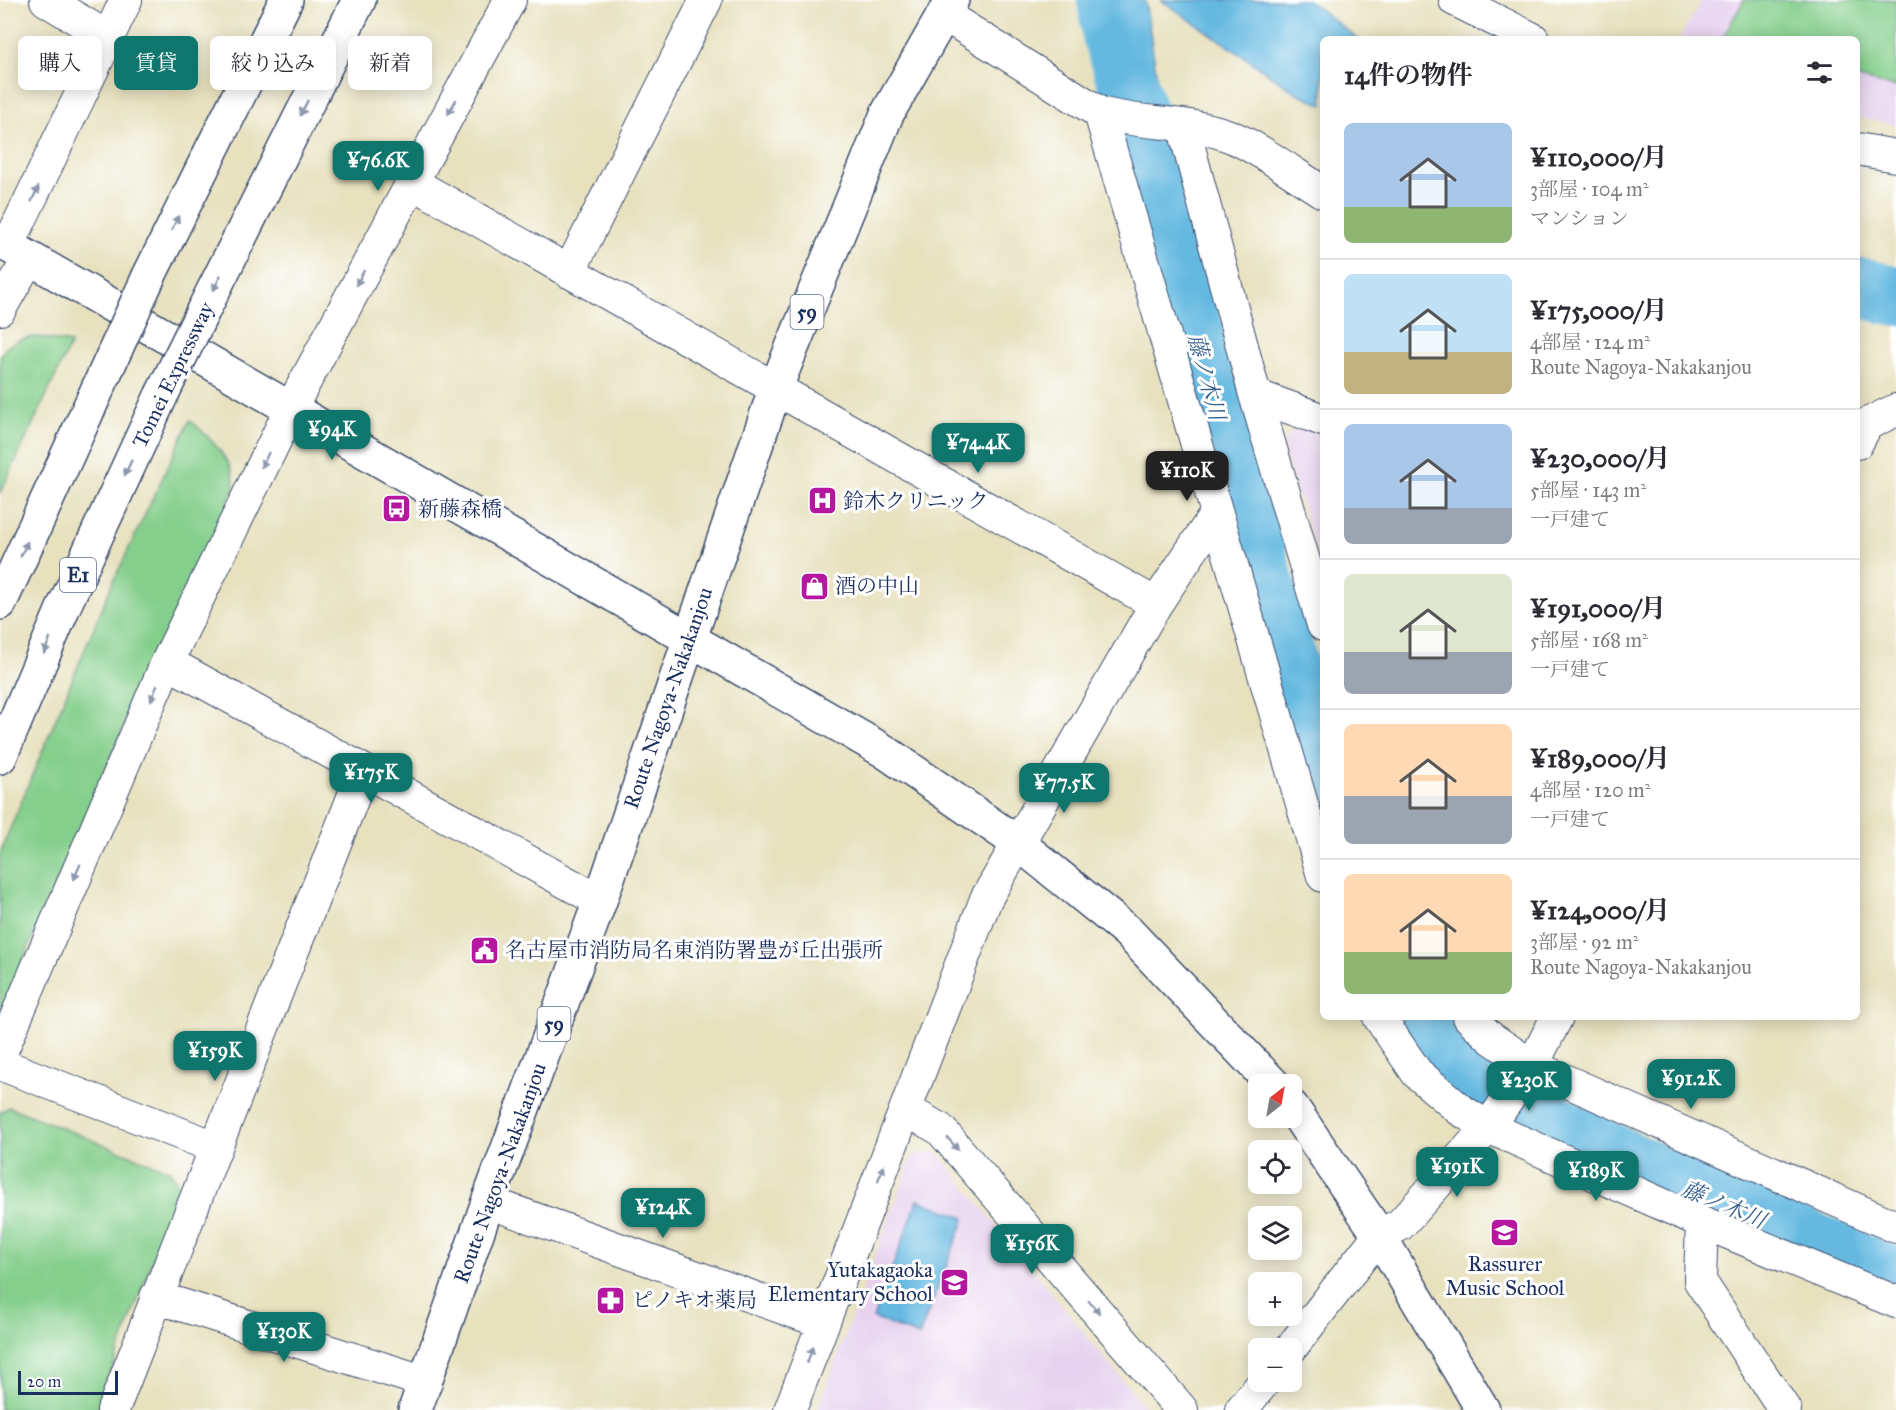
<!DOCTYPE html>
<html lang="ja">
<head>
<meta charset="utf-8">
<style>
	:root { --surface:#fff; --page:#f2f2f3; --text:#2b2b33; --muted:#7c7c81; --line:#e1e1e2; --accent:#0f766e }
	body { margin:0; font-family:"IM FELL Great Primer","Noto Serif JP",serif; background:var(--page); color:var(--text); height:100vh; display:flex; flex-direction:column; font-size:22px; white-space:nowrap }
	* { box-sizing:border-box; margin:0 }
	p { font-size:20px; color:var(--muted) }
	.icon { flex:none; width:33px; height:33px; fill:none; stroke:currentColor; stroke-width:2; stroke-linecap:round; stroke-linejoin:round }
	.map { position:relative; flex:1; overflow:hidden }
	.details { position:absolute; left:1320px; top:36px; width:540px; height:984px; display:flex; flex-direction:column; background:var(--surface); border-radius:9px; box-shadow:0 3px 15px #0003 }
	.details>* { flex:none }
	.top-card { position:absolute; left:18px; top:36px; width:570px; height:54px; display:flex; gap:12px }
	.needle { width:39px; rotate:31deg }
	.buttons { position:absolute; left:1248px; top:1074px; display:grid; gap:12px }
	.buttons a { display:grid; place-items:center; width:54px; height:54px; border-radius:9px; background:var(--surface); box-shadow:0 3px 15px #0003; font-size:30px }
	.scale { position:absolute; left:18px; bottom:15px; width:100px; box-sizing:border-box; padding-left:6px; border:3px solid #1b2f5e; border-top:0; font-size:16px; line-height:21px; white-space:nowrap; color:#1b2f5e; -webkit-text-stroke:4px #fff; paint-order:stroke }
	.price { position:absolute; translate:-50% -51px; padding:0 14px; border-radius:12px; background:var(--accent); color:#fff; font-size:20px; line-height:39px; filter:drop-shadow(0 2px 3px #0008) }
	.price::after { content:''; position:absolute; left:50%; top:36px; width:18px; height:14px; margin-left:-9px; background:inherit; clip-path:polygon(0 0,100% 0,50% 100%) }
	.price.current { background:#222; color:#fff }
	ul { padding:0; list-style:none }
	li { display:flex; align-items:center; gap:18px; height:150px; padding:0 24px }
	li+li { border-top:2px solid var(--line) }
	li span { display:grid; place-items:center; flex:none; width:168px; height:120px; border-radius:9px; color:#555 }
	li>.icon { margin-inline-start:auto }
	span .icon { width:72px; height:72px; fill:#fffc; stroke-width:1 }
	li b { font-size:26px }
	h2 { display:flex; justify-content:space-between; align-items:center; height:72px; padding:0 24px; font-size:26px }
	.tag { padding:0 21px; border-radius:9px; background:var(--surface); box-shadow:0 3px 15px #0003; font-size:21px; line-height:54px }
	.tag.current { background:var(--accent); color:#fff }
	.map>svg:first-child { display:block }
	.built { fill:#e7d2ef }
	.green { fill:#85cf8c; stroke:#507f75; stroke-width:1.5 }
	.water { fill:#65b9e1; stroke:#4074a0; stroke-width:1.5 }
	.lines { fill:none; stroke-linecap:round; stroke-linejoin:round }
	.river { stroke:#65b9e1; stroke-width:60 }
	.minor-casing { stroke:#3a4a6c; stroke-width:34 }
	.tertiary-casing { stroke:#3a4a6c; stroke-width:36 }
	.primary-casing { stroke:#3a4a6c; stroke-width:36 }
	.motorway-casing { stroke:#3a4a6c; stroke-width:36 }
	.minor { stroke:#fff; stroke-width:32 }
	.tertiary { stroke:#fff; stroke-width:33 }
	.primary { stroke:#fff; stroke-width:33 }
	.motorway { stroke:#fff; stroke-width:33 }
	.motorway-bridge-casing { stroke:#3a4a6c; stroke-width:36; stroke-linecap:butt }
	.motorway-bridge { stroke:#fff; stroke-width:33 }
	.oneway { fill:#8d97ae }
	.labels { text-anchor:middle; stroke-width:6; stroke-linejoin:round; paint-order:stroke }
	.shield { fill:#fff; stroke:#5f6d8e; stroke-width:1.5 }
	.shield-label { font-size:20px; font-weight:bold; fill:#1b2f5e }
	.street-label { font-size:21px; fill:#1b2f5e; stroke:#fff }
	.poi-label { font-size:21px; fill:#1b2f5e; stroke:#fff; text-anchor:start }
	.water-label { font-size:22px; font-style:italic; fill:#355f8c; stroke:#fff }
</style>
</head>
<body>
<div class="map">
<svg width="1896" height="1410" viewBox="0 0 1896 1410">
	<rect width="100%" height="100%" fill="#fff"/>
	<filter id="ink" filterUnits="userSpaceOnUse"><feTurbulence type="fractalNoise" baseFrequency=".0167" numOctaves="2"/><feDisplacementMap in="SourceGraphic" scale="12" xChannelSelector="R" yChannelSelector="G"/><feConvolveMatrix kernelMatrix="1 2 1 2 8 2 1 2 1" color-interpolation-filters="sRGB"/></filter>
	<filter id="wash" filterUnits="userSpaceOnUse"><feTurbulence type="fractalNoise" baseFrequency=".008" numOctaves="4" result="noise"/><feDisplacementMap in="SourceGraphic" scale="24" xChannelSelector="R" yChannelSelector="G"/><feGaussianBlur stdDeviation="1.35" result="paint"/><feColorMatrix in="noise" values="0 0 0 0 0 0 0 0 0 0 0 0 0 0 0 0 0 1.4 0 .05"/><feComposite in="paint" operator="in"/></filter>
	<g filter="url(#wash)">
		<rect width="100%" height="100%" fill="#e7e1be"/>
		<path class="built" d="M1702,0h194v125l-39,-8v-78h-178z
			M1297,427l26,5v138l-39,-119 2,-13z
			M937,1152l210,258h-330l96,-255z"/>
		<path class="green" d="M1744,0h152v87l-39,-9v-39h-135z
			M38,337l33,6 -71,151v-138c8,-14 22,-18 38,-19z
			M190,420c17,15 45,41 44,66 -1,7 -6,17 -8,23l-88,184 -138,321v-161l112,-269z
			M9,1107l162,64 8,17 -82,222h-97v-298z"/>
		<path class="water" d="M1085,0h60l28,183 -32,9z
			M1161,0h147l50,39h-35v66l-28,-13z
			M918,1200l47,18 -46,118 -46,-18z"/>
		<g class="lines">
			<path class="river" d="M1107,0l5,35 28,85 67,263 116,403
				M1857,287l39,9
				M1411,1017c48,56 112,90 177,124 100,51 205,92 308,137"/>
		</g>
	</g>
	<g filter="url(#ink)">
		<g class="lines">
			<defs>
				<path id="minor" d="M46,0l61,37
					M1455,0l78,39
					M943,14l157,99c43,12 90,7 132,24 27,11 65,39 91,55
					M1100,113l223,763
					M1183,125l72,270 68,230
					M1857,149l39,7
					M411,182l745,422
					M8,246l118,-246
					M569,272l137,-272
					M0,309l29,-51
					M1255,395l68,25
					M1857,443l10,-19 29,-14
					M167,662l433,239
					M1379,1017l38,56 42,36 29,18 214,95 -2,59 85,129
					M1469,1017l22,21 41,28 364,161
					M0,1055l167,-393 124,-254 219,-408
					M0,1064l215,83
					M906,1110l34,19 242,281
					M488,1202l334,120
					M1702,1222l194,80
					M156,1297l270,85
					M1291,1348l88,-113 21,-10 88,-98 44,-61 25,-49
					M113,1410l250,-638
					M790,1410l196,-511 170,-295 60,-90
					M1241,1410l23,-28"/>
				<path id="tertiary" d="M0,241l884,510 134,92 109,88 146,153
					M1292,1107l87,128 104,175"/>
				<path id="primary" d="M415,1410l73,-208 112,-301 176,-514 111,-273 65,-114"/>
				<path id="motorway" d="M149,276l137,-276
					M203,311l156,-311
					M0,603l110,-241
					M0,757l65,-153 96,-208"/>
			</defs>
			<use href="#minor" class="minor-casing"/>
			<use href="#tertiary" class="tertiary-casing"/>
			<use href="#primary" class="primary-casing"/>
			<use href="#motorway" class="motorway-casing"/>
			<use href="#minor" class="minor"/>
			<use href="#tertiary" class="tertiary"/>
			<use href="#primary" class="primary"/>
			<use href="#motorway" class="motorway"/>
			<defs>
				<path id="motorway-bridge" d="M110,362l39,-86
					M161,396l42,-85"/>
			</defs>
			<use href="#motorway-bridge" class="motorway-bridge-casing"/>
			<use href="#motorway-bridge" class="motorway-bridge"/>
		</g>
		<defs><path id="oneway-solid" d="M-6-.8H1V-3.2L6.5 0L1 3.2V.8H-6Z" transform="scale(1.5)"/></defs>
		<g class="oneway">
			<use href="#oneway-solid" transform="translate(452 107) rotate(119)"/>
			<use href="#oneway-solid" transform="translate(304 108) rotate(116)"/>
			<use href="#oneway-solid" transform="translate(35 194) rotate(-65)"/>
			<use href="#oneway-solid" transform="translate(175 223) rotate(-64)"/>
			<use href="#oneway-solid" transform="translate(360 278) rotate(118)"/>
			<use href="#oneway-solid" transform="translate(217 283) rotate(116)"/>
			<use href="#oneway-solid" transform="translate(265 460) rotate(116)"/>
			<use href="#oneway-solid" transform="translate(128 468) rotate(115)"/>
			<use href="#oneway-solid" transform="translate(24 549) rotate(-65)"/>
			<use href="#oneway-solid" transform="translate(47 646) rotate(113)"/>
			<use href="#oneway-solid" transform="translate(154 693) rotate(113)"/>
			<use href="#oneway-solid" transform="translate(77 872) rotate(113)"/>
			<use href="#oneway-solid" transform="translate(953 1144) rotate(49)"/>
			<use href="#oneway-solid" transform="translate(881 1173) rotate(-68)"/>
			<use href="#oneway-solid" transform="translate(1094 1307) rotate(49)"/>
			<use href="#oneway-solid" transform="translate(810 1355) rotate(-70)"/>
		</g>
	</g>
	<defs>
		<symbol id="hospital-square" viewBox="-11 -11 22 22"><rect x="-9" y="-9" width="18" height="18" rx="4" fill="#b5179e" stroke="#fff"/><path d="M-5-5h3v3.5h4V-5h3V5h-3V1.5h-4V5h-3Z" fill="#fff"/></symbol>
		<symbol id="bus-square" viewBox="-11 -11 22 22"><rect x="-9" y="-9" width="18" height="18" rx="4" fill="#b5179e" stroke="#fff"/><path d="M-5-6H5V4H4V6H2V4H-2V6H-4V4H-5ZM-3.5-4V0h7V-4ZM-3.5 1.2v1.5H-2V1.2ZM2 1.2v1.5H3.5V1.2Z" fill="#fff"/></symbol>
		<symbol id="shop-square" viewBox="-11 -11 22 22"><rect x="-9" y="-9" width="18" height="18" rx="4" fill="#b5179e" stroke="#fff"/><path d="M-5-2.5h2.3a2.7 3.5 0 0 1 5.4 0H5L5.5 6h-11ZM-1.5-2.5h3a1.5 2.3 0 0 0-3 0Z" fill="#fff"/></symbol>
		<symbol id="civic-square" viewBox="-11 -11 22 22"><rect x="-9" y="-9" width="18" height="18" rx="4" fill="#b5179e" stroke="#fff"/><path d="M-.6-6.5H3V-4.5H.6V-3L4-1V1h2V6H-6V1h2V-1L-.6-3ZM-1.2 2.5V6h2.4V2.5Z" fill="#fff"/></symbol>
		<symbol id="school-square" viewBox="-11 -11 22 22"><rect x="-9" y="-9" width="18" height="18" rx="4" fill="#b5179e" stroke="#fff"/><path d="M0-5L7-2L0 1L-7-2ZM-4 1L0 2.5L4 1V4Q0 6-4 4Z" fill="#fff"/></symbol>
		<symbol id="pharmacy-square" viewBox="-11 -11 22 22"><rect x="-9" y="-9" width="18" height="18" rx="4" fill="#b5179e" stroke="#fff"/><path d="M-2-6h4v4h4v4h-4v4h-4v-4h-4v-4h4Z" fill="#fff"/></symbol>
	</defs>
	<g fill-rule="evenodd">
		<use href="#hospital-square" x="806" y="484" width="33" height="33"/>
		<use href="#bus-square" x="380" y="492" width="33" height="33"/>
		<use href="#shop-square" x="798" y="570" width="33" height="33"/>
		<use href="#civic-square" x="468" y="934" width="33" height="33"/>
		<use href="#school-square" x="1488" y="1216" width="33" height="33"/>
		<use href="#school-square" x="938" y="1266" width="33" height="33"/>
		<use href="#pharmacy-square" x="594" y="1284" width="33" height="33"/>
	</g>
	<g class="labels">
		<g class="shield">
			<rect x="790.5" y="295" width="33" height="34" rx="4.5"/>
			<rect x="60" y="558" width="36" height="34" rx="4.5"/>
			<rect x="537.5" y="1007" width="33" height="34" rx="4.5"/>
		</g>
		<g class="shield-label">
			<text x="807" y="319">59</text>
			<text x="78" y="582">E1</text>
			<text x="554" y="1031">59</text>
		</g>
		<g class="street-label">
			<text transform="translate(173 375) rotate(-64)" y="7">Tomei Expressway</text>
			<text transform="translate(668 698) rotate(-71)" y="7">Route Nagoya-Nakakanjou</text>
			<text transform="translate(500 1173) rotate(-70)" y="7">Route Nagoya-Nakakanjou</text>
		</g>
		<g class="poi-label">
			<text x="843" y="508">鈴木クリニック</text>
			<text x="418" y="516">新藤森橋</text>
			<text x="835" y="593">酒の中山</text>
			<text x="505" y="957">名古屋市消防局名東消防署豊が丘出張所</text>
			<text x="1505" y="1271" text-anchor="middle">Rassurer<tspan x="1505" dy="24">Music School</tspan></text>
			<text x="933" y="1277" text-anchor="end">Yutakagaoka<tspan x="933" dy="24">Elementary School</tspan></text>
			<text x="632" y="1307">ピノキオ薬局</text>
		</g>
		<g class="water-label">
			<text transform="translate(1207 377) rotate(75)" y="8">藤ノ木川</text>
			<text transform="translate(1724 1204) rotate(23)" y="8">藤ノ木川</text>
		</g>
	</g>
</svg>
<div class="buttons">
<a><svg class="needle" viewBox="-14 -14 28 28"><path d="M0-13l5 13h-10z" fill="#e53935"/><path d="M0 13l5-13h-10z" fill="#7c7c81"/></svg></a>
<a><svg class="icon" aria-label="locate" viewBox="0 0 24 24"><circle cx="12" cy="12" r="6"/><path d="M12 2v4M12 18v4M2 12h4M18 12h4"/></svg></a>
<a><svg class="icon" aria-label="layers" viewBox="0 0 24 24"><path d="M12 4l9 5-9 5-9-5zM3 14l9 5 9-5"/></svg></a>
<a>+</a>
<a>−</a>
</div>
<div class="scale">20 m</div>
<b class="price" style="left:378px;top:192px">¥76.6K</b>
<b class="price" style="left:332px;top:461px">¥94K</b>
<b class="price" style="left:978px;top:474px">¥74.4K</b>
<b class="price current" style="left:1187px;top:502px">¥110K</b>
<b class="price" style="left:371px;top:804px">¥175K</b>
<b class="price" style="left:1064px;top:814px">¥77.5K</b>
<b class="price" style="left:215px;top:1082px">¥159K</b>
<b class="price" style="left:1691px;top:1110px">¥91.2K</b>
<b class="price" style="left:1529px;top:1112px">¥230K</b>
<b class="price" style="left:1457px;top:1198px">¥191K</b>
<b class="price" style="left:1596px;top:1202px">¥189K</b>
<b class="price" style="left:663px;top:1239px">¥124K</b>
<b class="price" style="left:1032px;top:1275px">¥156K</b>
<b class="price" style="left:284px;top:1363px">¥130K</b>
<div class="top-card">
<a class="tag">購入</a>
<a class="tag current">賃貸</a>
<a class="tag">絞り込み</a>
<a class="tag">新着</a>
</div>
<section class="details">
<h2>14件の物件<svg class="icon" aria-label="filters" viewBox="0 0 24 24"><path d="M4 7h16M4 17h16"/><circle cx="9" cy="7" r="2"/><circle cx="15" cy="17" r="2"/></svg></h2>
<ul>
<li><span style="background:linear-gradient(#a9c7e8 70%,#8fb573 0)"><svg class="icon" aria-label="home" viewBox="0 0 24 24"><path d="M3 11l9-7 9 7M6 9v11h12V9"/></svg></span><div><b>¥110,000/月</b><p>3部屋 · 104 m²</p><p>マンション</p></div></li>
<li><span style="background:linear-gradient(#bfe0f5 65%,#c2b280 0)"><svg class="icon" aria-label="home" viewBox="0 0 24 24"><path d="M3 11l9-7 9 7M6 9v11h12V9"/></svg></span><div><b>¥175,000/月</b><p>4部屋 · 124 m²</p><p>Route Nagoya-Nakakanjou</p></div></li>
<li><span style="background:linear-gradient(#a9c7e8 70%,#9aa5b1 0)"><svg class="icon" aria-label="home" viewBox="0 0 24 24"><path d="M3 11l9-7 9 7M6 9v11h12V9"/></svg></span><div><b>¥230,000/月</b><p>5部屋 · 143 m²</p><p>一戸建て</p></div></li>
<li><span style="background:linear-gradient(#dfe7d0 65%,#9aa5b1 0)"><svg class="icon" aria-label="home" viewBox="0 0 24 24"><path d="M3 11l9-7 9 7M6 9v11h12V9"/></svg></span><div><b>¥191,000/月</b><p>5部屋 · 168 m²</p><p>一戸建て</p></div></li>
<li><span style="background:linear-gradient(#ffd9b3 60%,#9aa5b1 0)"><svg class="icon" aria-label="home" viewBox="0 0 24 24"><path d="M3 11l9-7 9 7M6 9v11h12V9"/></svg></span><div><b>¥189,000/月</b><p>4部屋 · 120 m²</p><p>一戸建て</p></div></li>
<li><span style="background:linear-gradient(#ffd9b3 65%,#8fb573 0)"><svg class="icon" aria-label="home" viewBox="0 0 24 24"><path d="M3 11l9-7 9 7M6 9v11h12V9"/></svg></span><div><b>¥124,000/月</b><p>3部屋 · 92 m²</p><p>Route Nagoya-Nakakanjou</p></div></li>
</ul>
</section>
</div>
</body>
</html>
